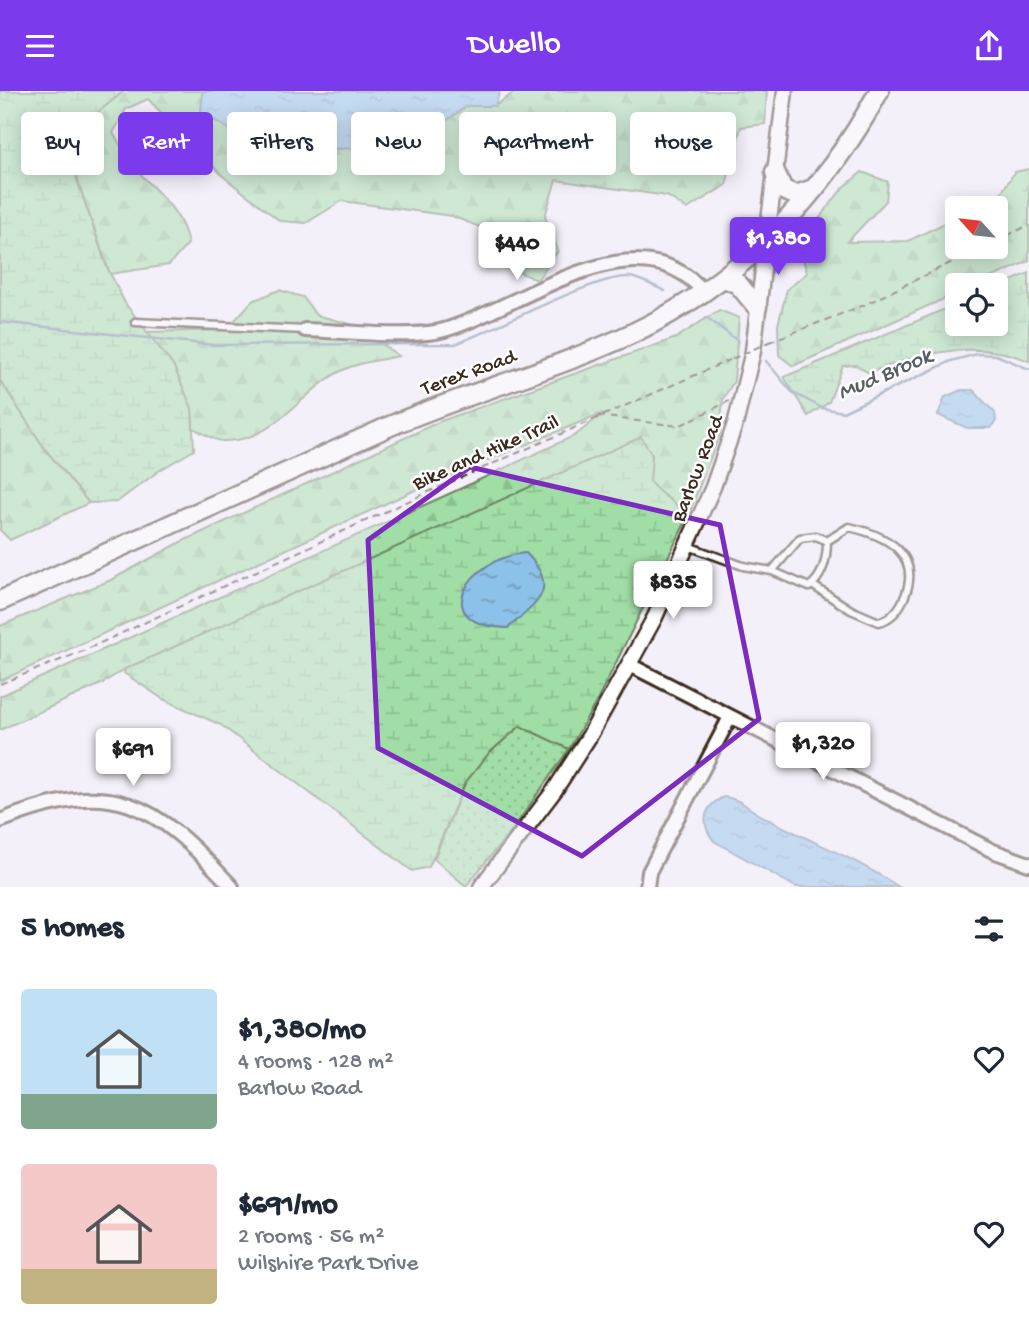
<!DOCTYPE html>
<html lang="en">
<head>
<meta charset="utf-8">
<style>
	:root { --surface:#fff; --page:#f2f2f3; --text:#1f2937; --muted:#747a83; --accent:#7c3aed }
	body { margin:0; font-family:"Gochi Hand",sans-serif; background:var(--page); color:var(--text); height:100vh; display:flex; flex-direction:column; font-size:26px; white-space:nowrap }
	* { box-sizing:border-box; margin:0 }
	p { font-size:23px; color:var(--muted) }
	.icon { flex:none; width:38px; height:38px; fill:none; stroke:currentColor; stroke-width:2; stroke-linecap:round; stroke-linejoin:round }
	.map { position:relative; height:796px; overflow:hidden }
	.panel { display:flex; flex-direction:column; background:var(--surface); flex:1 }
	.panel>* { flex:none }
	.guide { position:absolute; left:21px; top:21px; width:987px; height:63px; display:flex; gap:14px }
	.needle { width:46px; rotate:297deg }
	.tools { position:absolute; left:945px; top:105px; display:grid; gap:14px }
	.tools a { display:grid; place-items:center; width:63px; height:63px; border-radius:7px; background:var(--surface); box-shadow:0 4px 18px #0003; font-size:35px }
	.price { position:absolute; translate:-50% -60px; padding:0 16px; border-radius:7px; background:#fff; color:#222; font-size:23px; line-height:46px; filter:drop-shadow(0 2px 4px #0008) }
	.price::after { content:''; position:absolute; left:50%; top:42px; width:21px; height:16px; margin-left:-10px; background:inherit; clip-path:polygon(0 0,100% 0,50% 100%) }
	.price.current { background:var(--accent); color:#fff }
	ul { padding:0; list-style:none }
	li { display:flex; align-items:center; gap:21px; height:175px; padding:0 21px }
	li span { display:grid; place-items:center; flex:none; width:196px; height:140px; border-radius:7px; color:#555 }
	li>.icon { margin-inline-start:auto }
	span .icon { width:84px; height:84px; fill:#fffc; stroke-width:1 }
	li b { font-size:30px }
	h2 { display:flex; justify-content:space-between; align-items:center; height:84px; padding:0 21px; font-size:30px }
	.tag { padding:0 24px; border-radius:7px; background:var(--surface); box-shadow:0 4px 18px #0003; font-size:24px; line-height:63px }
	.tag.current { background:var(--accent); color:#fff }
	header { display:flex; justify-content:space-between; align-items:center; height:91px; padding:0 21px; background:var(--accent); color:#fff; font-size:32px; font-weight:600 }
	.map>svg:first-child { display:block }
	.grass { fill:url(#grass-dots); stroke:#6e8462; stroke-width:2 }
	.forest { fill:url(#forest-firs); stroke:#6e8462; stroke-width:2 }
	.wetland { fill:url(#wetland-marsh); stroke:#6e8462; stroke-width:2 }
	.water { fill:url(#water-ripples); stroke:#6c8598; stroke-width:2 }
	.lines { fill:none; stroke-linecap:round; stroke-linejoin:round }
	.stream { stroke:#6c8598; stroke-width:2.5 }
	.service-casing { stroke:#3b2a1e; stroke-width:11 }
	.minor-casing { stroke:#3b2a1e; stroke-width:18 }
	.tertiary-casing { stroke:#3b2a1e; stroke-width:19 }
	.secondary-casing { stroke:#3b2a1e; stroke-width:23 }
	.path { stroke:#3b2a1e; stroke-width:2; stroke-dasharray:7 5; stroke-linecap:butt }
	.service { stroke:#fff; stroke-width:6 }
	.minor { stroke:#fff; stroke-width:12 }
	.tertiary { stroke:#fff; stroke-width:14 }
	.secondary { stroke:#fff; stroke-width:18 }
	.path-bridge { stroke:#3b2a1e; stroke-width:2; stroke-dasharray:7 5; stroke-linecap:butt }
	.marked { fill:none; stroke:#7b2cbf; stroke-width:5; stroke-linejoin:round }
	.labels { text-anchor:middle; stroke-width:5; stroke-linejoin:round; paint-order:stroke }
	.street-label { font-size:21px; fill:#3b2a1e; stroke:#fff }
	.water-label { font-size:23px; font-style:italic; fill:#575f65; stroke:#fff }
</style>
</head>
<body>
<header><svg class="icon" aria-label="menu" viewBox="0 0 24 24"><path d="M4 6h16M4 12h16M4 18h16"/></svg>Dwello<svg class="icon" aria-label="share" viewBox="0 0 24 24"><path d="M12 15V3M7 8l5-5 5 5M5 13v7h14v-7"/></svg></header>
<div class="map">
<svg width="1029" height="796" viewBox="0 0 1029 796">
	<defs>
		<pattern id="grass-dots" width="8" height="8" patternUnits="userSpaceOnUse" patternTransform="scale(1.75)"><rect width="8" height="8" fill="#a1dea6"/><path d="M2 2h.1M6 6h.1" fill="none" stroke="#8cbf8e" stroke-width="1.8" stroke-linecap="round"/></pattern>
		<pattern id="forest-firs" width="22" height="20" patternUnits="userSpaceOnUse" patternTransform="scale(1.75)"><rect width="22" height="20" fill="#a1dea6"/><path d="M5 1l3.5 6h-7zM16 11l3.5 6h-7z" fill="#8cbf8e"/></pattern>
		<pattern id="wetland-marsh" width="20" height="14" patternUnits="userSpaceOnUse" patternTransform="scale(1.75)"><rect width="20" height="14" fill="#a1dea6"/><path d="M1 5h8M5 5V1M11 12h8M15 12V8" fill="none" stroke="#8cbf8e"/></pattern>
		<pattern id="water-ripples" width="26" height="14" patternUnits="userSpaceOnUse" patternTransform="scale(1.75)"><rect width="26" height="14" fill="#8cc1e9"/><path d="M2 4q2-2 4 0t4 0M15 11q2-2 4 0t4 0" fill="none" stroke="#749dbc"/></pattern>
	</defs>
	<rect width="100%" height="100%" fill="#f4f0f9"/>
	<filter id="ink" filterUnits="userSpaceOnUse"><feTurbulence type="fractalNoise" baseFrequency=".0143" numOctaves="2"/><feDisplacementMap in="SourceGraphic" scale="14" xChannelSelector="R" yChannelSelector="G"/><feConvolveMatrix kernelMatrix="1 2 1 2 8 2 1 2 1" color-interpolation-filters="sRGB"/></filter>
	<g filter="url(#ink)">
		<path class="grass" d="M520,635l49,23 -56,80 -47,57 -32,-27 31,-76 24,-30z"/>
		<path class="forest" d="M124,0h79l-2,21 122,37 85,-2 59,-41h28l21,-15h251l-2,33 -24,3 -15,58 -39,24 -20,-13 -111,-16 -11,36 13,35 -21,29 -47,-21v-28l-38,-15 -110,-15 -36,22 -26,-2 -56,-44 -76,-78 -22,10 -13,24c8,12 15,27 25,38 21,24 44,40 50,73l-19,21 -59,9 -38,-109 16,-45z
			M1029,78v92l-54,24h-18v8l-164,73 -14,-11 -1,-30 9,-36 20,-16 -8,-28 43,-56 20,-17 26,10 -2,19 -39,41 61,-1 49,-24v30h39v-39h-20l22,-11 17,-25z
			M279,199l24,7 13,18 38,10 45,31c-19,4 -40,6 -58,15 -40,20 -68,73 -119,70 -10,-1 -20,-9 -29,-13l-1,-20 -45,-76 79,-2 26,-29z
			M719,219l20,8 -5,63 -11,18 -3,34 -33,86c-12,-21 -22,-19 -38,-35l3,-29 -11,-17 -516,231 -24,15 -101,46v-34l451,-203 125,-58 27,-22 -190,78 -413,190v-55l111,-46 70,-38 260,-121 235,-83z
			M0,289l45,69 44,54 -79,37 -10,-10z"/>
		<path class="wetland" d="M0,0h124l-36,29 -16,45 34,100 19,38 49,64 18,41 2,42 -34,20 -43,32 -28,1 -44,-54 -45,-69z
			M1029,182v88c-52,-22 -110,-8 -160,12l-13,-8 -13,1 -14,36 -21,14 -24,-39 173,-73v20h39v-36z
			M641,346l11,18 -2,27c14,18 25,16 37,37l-89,180 -29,50 -49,-23 -31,27 -24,30 -36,84 -17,4 -191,-146 -58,-26 -39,-26 1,-4z"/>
		<path class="water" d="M203,0h297l-5,15h-28l-59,41 -85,2 -37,-3 -52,-14 -33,-20z
			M961,299h12l22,23 1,8 -6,7h-23l-29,-13 7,-18z
			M526,462c35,36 11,50 -18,75 -82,-2 -41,-71 18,-75z
			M724,706c18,2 24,12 38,19 46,25 94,42 137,71h-103l-82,-46c-14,-17 -11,-35 10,-44z"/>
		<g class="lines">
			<path class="stream" d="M706,226l32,24
				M0,231l213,23 242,-1c40,-14 140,-69 174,-67 11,1 26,10 36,14
				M766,270l26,31 30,16 21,4 108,-51 26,-7 19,1 33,14"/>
			<defs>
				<path id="service" d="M135,231l170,8
					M688,455l55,20 29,5 37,16c15,-11 18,-29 18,-46l-11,-5 -16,2 -28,33
					M812,494l39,25 28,12c13,-3 21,-14 26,-26 17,-43 -20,-61 -56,-69l-22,14"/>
				<path id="minor" d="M305,239c35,1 108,9 139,0 76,-21 192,-118 260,-38
					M630,574l363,186 36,13
					M0,730c115,-46 153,-19 232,66
					M647,796l2,-15 81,-155"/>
				<path id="tertiary" d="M481,796l73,-96 36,-56 65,-118 58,-130 23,-66 17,-70 32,-260"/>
				<path id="secondary" d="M775,81l8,18 13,5 17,-6
					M725,187l13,6 19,23
					M0,510l390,-175c80,-34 165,-56 243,-93 107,-51 191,-139 246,-242"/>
			</defs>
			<use href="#service" class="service-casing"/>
			<use href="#minor" class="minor-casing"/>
			<use href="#tertiary" class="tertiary-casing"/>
			<use href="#secondary" class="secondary-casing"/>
			<path class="path" d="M996,150l33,-16
				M769,251l95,-37 119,-58
				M598,325l81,10 50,-25
				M0,593l83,-33 343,-158 306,-134"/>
			<use href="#service" class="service"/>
			<use href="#minor" class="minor"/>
			<use href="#tertiary" class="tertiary"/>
			<use href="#secondary" class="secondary"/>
			<path class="path-bridge" d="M732,268l37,-17"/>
		</g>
	</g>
	<path d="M0 0H1029V796H0ZM470,376l250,58 39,194 -177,137 -204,-108 -10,-208z" fill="#f4f0f9" fill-opacity=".55" fill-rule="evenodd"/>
	<path class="marked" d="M470,376l250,58 39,194 -177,137 -204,-108 -10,-208z"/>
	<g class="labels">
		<g class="street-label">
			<text transform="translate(468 280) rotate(-20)" y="7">Terex Road</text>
			<text transform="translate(485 360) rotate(-24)" y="7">Bike and Hike Trail</text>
			<text transform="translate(696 377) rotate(-69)" y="7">Barlow Road</text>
		</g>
		<g class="water-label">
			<text transform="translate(884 281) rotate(-23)" y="8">Mud Brook</text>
		</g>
	</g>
</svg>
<div class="tools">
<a><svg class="needle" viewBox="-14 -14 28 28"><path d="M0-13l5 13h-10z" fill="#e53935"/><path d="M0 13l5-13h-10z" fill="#747a83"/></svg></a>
<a><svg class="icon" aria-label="locate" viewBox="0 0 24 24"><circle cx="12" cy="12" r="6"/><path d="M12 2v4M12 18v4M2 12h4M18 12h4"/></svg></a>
</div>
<b class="price current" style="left:778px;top:186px">$1,380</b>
<b class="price" style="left:517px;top:191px">$440</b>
<b class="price" style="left:673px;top:530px">$835</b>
<b class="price" style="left:823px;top:691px">$1,320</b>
<b class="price" style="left:133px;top:697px">$691</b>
<div class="guide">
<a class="tag">Buy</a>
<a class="tag current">Rent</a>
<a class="tag">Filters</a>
<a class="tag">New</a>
<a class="tag">Apartment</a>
<a class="tag">House</a>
</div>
</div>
<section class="panel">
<h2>5 homes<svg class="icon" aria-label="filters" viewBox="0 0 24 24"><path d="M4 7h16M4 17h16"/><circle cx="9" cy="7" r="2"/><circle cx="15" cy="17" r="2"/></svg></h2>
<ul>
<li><span style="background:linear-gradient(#bfe0f5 75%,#7fa58c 0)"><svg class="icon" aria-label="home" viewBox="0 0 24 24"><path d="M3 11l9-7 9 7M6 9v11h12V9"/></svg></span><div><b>$1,380/mo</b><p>4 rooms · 128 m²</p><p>Barlow Road</p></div><svg class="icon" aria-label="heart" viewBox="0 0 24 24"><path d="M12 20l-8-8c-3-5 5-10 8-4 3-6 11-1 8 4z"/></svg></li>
<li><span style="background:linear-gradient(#f6c9c9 75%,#c2b280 0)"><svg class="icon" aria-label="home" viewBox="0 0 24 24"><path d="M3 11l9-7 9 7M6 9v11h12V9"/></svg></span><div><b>$691/mo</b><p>2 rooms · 56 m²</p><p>Wilshire Park Drive</p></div><svg class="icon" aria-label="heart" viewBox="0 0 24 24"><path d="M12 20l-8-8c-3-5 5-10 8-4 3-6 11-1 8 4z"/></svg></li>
</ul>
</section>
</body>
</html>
